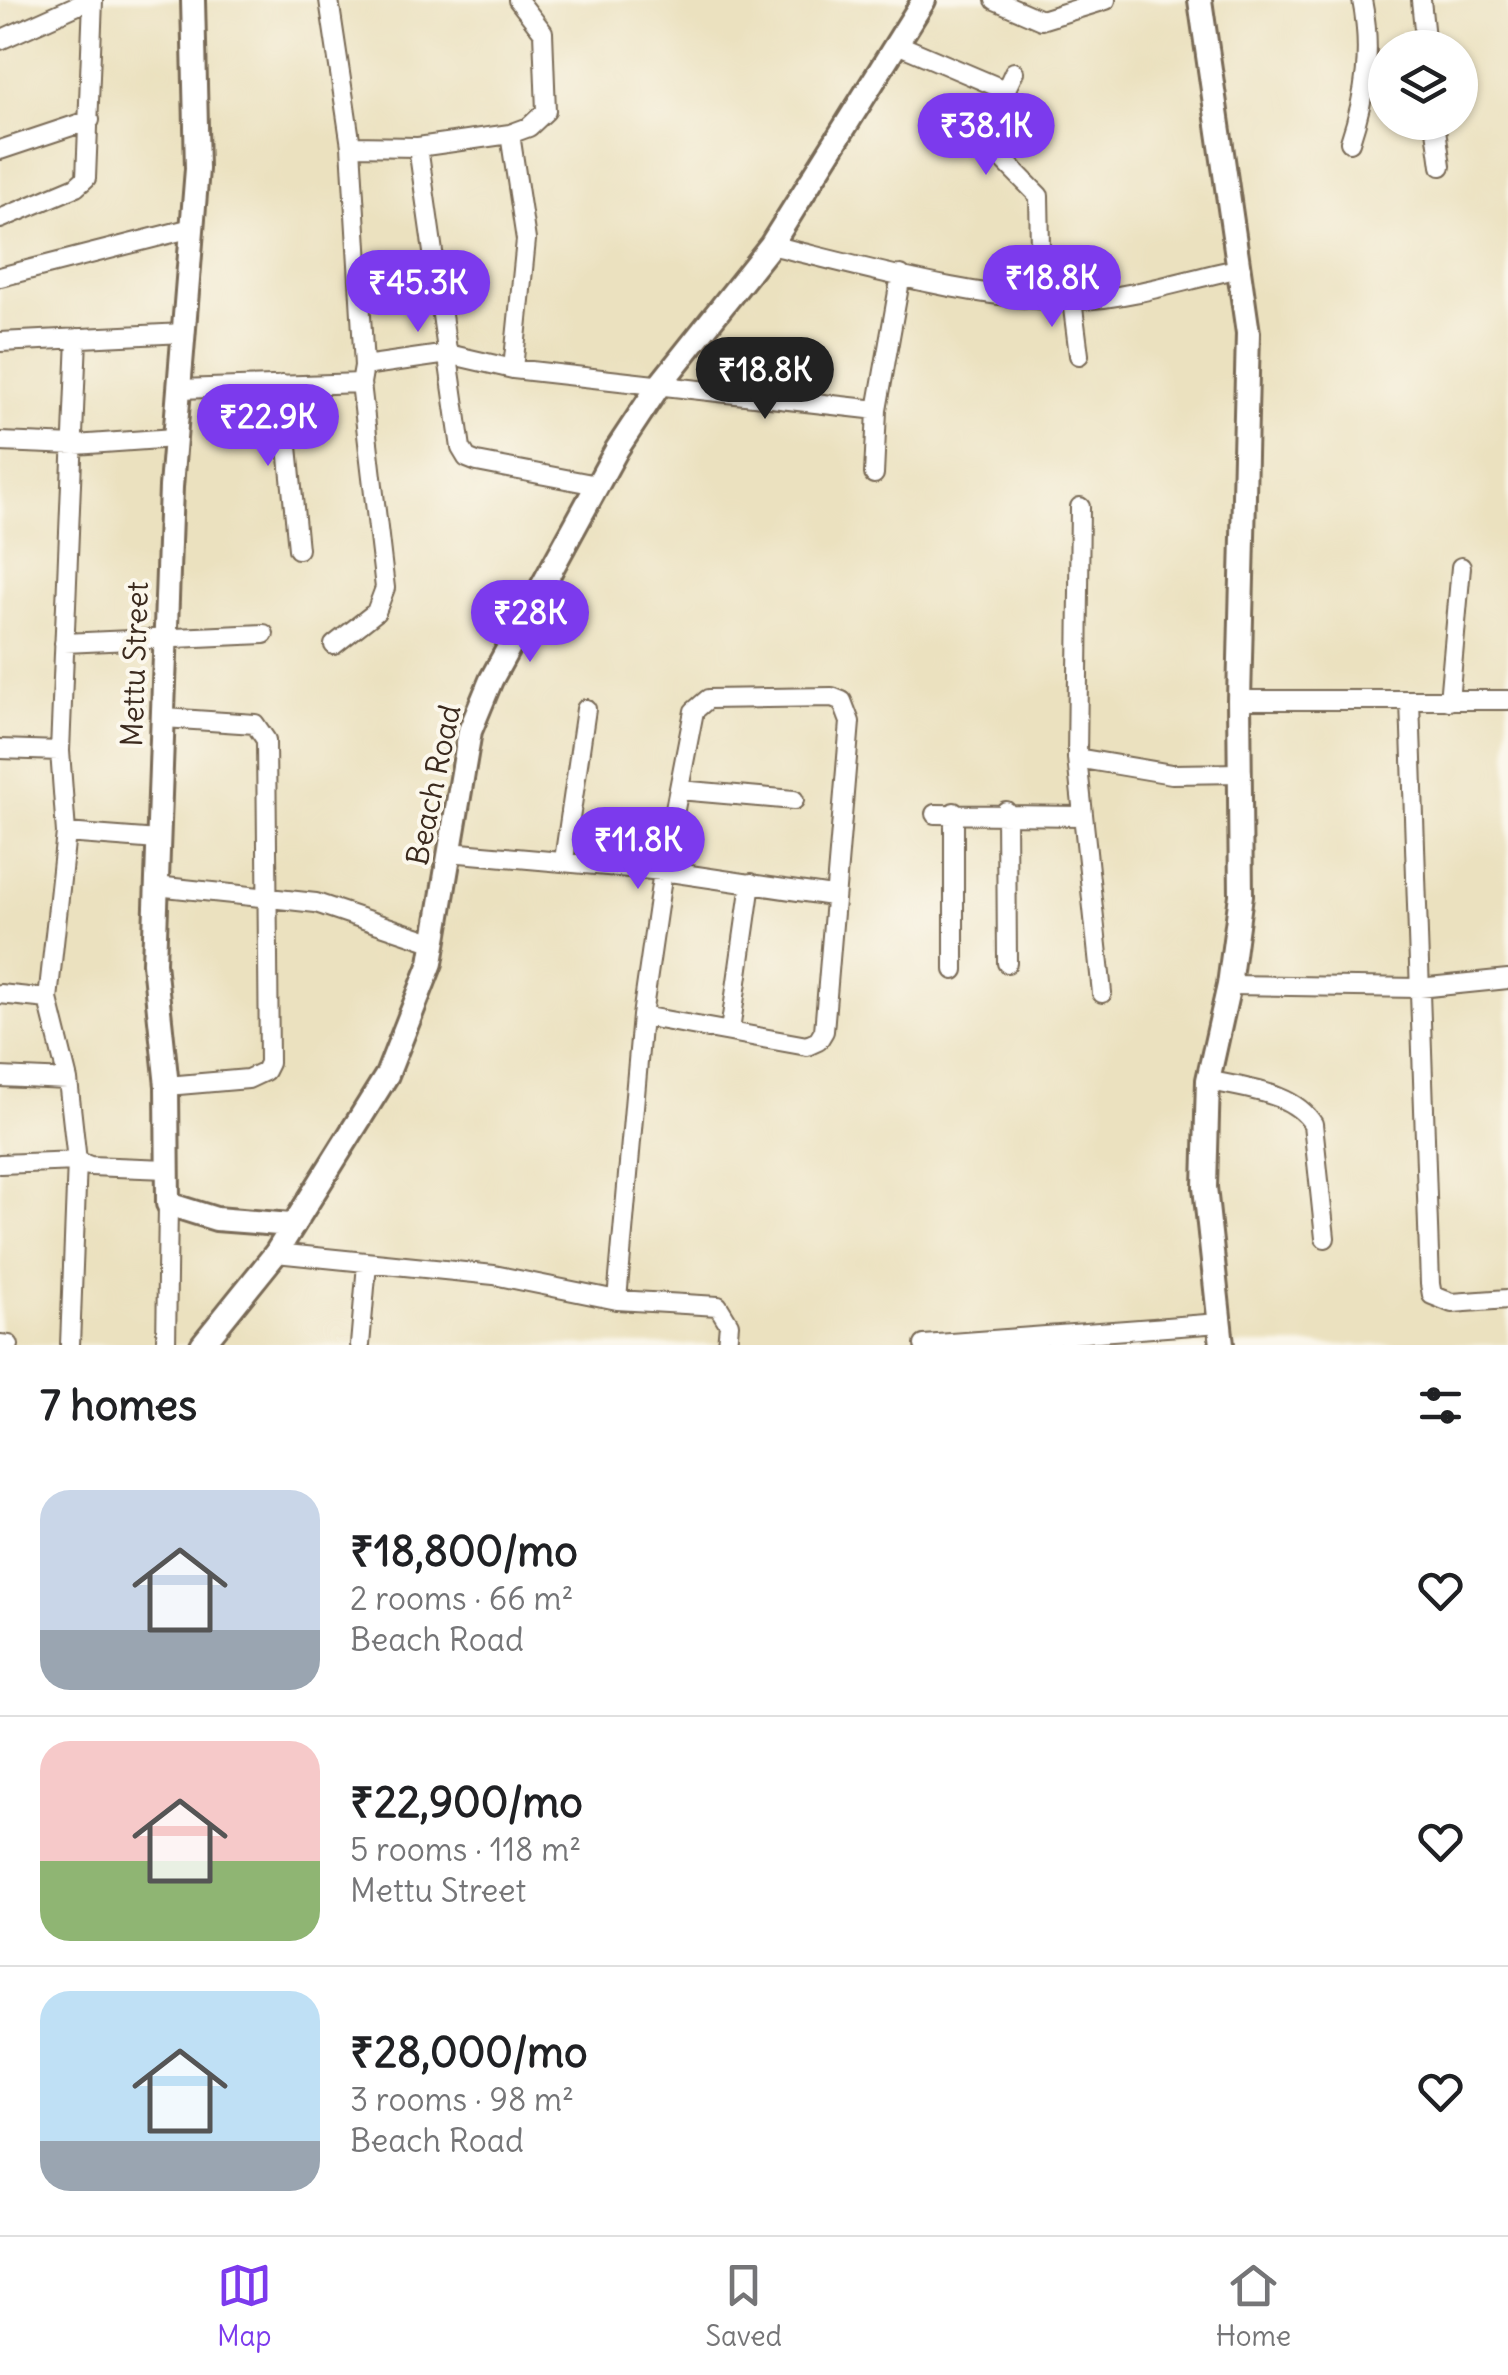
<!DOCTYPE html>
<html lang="en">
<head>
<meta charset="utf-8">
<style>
	:root { --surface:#fff; --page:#f2f2f2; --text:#202124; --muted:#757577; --line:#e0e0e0; --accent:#7c3aed }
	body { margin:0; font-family:Delius,sans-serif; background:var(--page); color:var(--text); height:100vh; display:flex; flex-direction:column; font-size:38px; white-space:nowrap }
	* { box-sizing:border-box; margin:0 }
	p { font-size:32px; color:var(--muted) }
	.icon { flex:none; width:55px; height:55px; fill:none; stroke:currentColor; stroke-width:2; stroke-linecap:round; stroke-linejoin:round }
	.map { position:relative; height:1345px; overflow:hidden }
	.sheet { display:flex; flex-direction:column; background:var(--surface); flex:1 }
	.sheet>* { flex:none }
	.tools { position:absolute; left:1368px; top:30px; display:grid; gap:20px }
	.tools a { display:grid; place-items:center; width:110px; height:110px; border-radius:50%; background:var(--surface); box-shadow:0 2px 8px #0004; font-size:50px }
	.price { position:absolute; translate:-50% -85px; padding:0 22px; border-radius:35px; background:var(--accent); color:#fff; font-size:32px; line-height:65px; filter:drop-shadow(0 2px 5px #0008) }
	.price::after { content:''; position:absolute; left:50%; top:60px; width:30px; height:22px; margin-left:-15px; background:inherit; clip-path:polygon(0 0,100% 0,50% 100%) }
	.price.on { background:#222; color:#fff }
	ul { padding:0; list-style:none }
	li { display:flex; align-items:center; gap:30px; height:250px; padding:0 40px }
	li+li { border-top:2px solid var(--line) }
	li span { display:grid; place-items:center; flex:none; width:280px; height:200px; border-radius:30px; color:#555 }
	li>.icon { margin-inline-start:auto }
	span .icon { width:120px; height:120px; fill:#fffc; stroke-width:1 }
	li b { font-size:42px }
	h2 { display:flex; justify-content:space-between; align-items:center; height:120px; padding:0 40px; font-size:42px }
	.dock { display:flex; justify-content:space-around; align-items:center; height:140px; border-top:2px solid var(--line); background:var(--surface); font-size:28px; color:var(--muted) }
	.dock a { display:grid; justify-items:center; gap:5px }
	.dock .on { color:var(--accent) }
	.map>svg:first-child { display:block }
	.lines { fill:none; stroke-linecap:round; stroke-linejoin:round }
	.street-casing { stroke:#796a56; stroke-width:22 }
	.secondary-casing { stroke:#796a56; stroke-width:28 }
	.street { stroke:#fff; stroke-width:18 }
	.secondary { stroke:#fff; stroke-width:22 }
	.labels { text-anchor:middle; stroke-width:8; stroke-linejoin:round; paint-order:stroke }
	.street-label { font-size:30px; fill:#3b2a1e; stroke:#fbf7ec }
</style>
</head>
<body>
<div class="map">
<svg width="1508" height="1345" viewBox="0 0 1508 1345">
	<rect width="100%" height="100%" fill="#fbf7ec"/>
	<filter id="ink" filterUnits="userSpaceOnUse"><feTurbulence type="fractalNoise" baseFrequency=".01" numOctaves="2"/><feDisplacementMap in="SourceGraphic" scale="20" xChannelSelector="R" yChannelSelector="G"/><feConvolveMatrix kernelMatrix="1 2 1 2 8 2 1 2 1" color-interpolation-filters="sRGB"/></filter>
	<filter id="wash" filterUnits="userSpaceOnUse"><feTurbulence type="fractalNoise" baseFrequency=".0048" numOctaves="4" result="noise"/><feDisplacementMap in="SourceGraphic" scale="40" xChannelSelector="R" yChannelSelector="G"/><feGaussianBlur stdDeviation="2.25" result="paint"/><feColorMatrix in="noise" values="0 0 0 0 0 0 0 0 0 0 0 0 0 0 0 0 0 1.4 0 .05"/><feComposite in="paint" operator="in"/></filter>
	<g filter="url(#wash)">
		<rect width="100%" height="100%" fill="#ebe1bf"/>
	</g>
	<g filter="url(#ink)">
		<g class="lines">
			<defs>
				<path id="street" d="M329,0l22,146 67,1 92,-13 16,106 -13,129
					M995,0l46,20 65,-20
					M1421,0l5,48
					M0,40l89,-40
					M897,44l108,46
					M1014,72l-31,67 56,57 2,102
					M1435,122l6,44
					M510,134l19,-7 17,-16 -3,-79 -25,-32
					M1350,142c16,-48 22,-92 12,-142
					M351,146l13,220
					M418,147l43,301 6,10 10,4 120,23
					M0,150l90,-30
					M0,219l76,-32 10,-9 7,-178
					M771,245c91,22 220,59 311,55 49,-2 110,-22 159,-32
					M0,277l192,-49
					M1072,300l7,55
					M77,338l-17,413 6,82 -18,166 20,81 9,81 13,5 77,3
					M0,342l184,-9
					M282,385l16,164
					M180,389l181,-6 3,-17 84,-12 65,15 364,41
					M0,442l75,3 99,-7
					M874,474l3,-64 24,-135
					M1080,507l-3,251 25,235
					M64,643l200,-9
					M334,645l42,-33 9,-24 -24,-205
					M1239,700h269
					M1410,701l20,583 2,11 20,8 56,-4
					M1449,701l12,-134
					M164,718l91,6 11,16 3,323 -4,8 -17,8 -81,7
					M0,749l60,2
					M1077,758l95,16 70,-1
					M679,790l115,10
					M1006,811l1,152
					M954,812v158
					M935,814l146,2
					M66,833l92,7
					M449,852l214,19 169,25
					M564,860l22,-151
					M156,886l160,17 119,40
					M1229,985l190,3 89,-9
					M0,994l48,5
					M730,1031l21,-148
					M0,1077l68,3
					M1208,1080c35,9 85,11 105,44l12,114
					M0,1164l77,-3 -7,184
					M276,1253l218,22 123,25 101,6 11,18 -2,21
					M617,1300l25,-284 21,-145 31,-160 14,-12 124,-2 10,4 8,21 -26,309 -6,10 -11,5 -165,-30
					M0,1344l9,1
					M166,1345l2,-141
					M360,1345l7,-81
					M924,1345l296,-22"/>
				<path id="secondary" d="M193,0l4,169 -26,318 -17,476 13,123 1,118 48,15 75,6
					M1200,0l48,333 -9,367 2,195 -12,90 -21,95 -3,107 17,158
					M202,1345l74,-92 111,-178 44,-112 39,-232 21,-51 126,-231 41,-62 113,-142 153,-245"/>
			</defs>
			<use href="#street" class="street-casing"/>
			<use href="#secondary" class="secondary-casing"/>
			<use href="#street" class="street"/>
			<use href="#secondary" class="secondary"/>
		</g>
	</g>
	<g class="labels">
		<g class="street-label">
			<text transform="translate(135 664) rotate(-88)" y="10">Mettu Street</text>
			<text transform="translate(434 785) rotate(-78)" y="10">Beach Road</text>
		</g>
	</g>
</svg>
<div class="tools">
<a><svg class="icon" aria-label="layers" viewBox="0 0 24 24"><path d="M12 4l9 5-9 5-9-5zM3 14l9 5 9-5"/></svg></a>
</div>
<b class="price" style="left:986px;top:178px">₹38.1K</b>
<b class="price" style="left:1052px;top:330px">₹18.8K</b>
<b class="price" style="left:418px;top:335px">₹45.3K</b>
<b class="price on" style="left:765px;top:422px">₹18.8K</b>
<b class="price" style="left:268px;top:469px">₹22.9K</b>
<b class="price" style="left:530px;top:665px">₹28K</b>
<b class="price" style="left:638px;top:892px">₹11.8K</b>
</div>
<section class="sheet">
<h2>7 homes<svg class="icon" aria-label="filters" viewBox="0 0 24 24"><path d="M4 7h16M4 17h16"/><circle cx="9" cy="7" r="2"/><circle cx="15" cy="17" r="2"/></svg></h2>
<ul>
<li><span style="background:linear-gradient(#c9d6e8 70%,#9aa5b1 0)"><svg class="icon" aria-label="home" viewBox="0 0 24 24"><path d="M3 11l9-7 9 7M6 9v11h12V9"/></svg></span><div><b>₹18,800/mo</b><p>2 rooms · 66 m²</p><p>Beach Road</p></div><svg class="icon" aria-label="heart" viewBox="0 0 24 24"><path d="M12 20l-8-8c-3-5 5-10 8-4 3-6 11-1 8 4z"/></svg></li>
<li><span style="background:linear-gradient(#f6c9c9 60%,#8fb573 0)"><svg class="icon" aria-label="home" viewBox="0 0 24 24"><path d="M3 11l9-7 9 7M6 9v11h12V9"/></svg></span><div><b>₹22,900/mo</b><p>5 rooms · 118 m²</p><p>Mettu Street</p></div><svg class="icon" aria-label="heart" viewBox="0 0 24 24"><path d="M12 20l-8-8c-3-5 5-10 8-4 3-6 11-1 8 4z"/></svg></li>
<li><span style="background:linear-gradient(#bfe0f5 75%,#9aa5b1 0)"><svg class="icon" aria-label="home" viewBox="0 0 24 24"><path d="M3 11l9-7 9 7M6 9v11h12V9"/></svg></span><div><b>₹28,000/mo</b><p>3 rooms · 98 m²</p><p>Beach Road</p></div><svg class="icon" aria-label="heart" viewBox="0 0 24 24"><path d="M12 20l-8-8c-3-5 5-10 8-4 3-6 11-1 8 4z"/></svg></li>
</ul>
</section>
<nav class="dock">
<a class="on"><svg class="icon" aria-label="map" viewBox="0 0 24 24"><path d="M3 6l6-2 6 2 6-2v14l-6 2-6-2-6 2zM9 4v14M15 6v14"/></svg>Map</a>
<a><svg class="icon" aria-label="saved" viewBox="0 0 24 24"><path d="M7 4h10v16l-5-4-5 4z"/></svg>Saved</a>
<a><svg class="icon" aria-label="home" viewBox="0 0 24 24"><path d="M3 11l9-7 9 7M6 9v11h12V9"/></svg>Home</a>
</nav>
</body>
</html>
